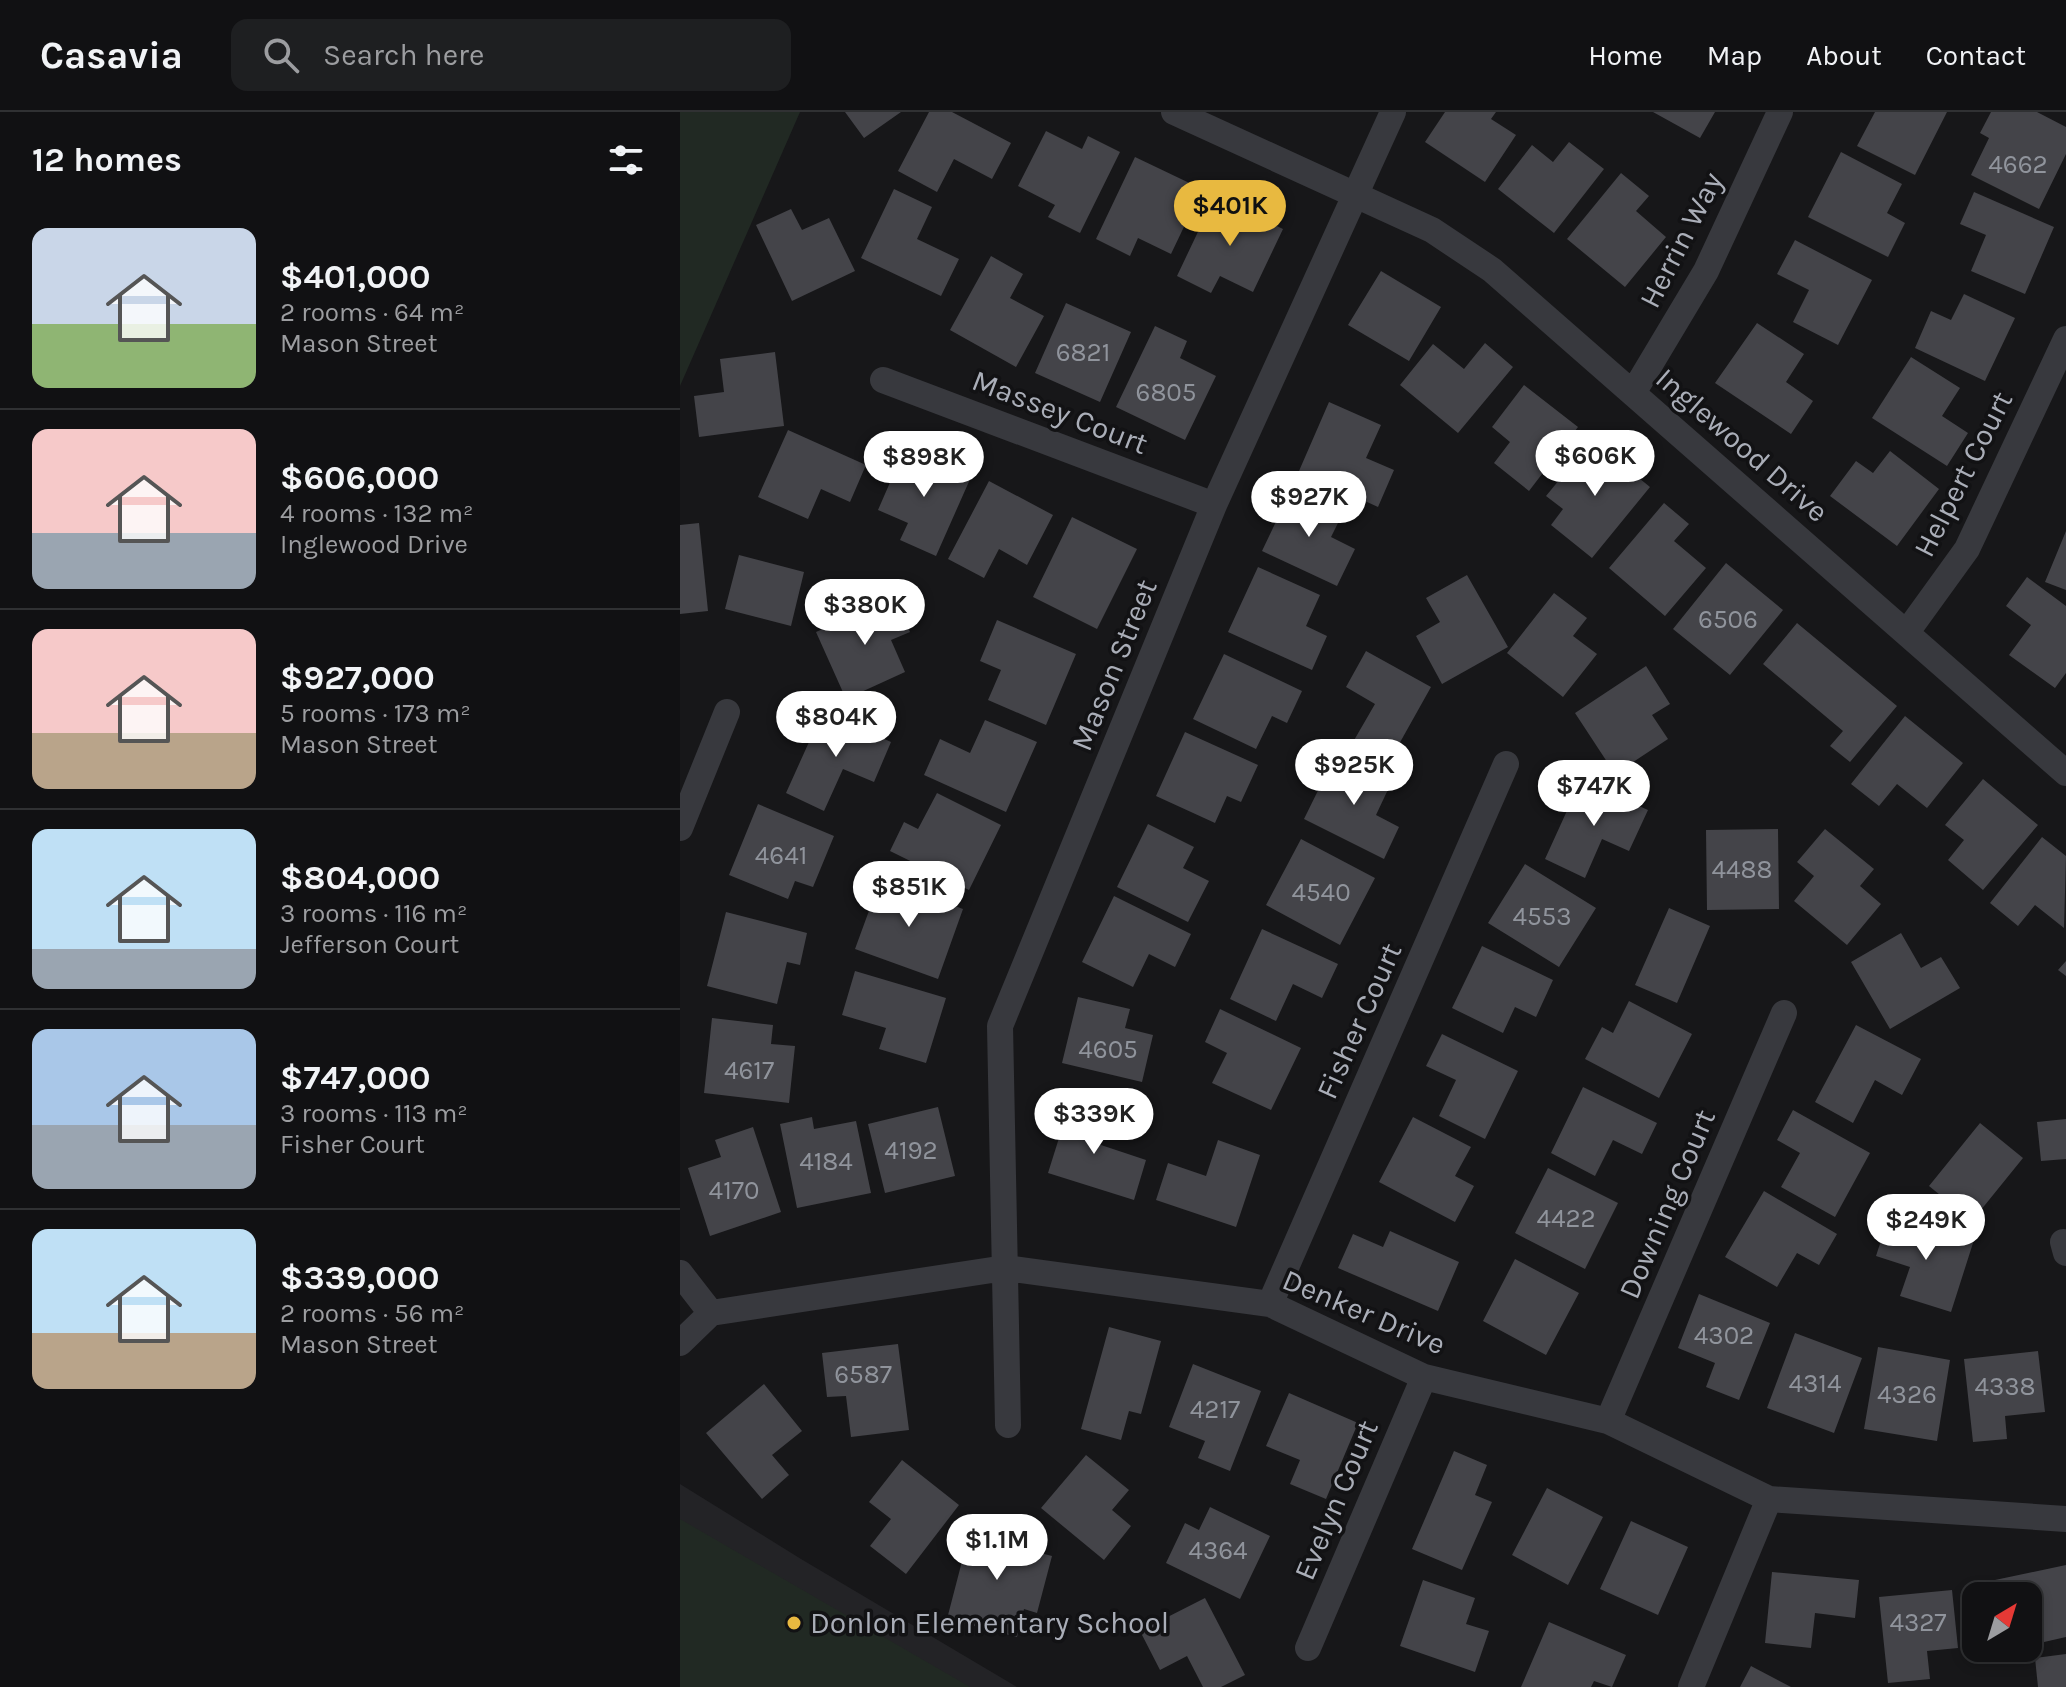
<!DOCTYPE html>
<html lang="en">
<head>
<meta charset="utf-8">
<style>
	:root { --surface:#111113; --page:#1e1f21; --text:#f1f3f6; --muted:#9c9da0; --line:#303133; --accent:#e8b940 }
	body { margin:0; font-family:Karla,sans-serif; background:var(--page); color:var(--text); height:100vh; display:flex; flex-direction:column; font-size:30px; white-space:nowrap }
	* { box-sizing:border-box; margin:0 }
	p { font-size:26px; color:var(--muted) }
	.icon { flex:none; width:44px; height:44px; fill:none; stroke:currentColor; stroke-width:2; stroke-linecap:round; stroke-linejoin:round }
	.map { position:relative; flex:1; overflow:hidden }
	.sheet { display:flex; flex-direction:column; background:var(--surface); width:680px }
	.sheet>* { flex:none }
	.needle { width:52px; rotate:38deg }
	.tools { position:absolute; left:1282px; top:1470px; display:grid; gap:16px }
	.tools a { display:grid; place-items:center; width:80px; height:80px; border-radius:16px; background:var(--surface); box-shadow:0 4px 12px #0003,0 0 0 2px var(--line); font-size:40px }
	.price { position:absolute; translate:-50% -68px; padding:0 18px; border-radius:28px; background:#fff; color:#222; font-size:26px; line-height:52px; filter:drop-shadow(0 2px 4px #0008) }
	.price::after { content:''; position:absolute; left:50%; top:48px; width:24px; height:18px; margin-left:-12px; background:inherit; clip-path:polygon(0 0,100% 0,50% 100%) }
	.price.current { background:var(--accent); color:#111 }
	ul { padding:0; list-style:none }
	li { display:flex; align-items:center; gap:24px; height:200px; padding:0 32px }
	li+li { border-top:2px solid var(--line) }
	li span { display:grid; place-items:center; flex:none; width:224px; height:160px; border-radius:16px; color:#555 }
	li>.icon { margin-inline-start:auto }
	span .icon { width:96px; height:96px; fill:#fffc; stroke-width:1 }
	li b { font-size:34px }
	h2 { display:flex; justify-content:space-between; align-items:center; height:96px; padding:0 32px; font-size:34px }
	header { display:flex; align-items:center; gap:48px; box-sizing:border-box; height:112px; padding:0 40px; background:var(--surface); border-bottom:2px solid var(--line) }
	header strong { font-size:38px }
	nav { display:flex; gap:44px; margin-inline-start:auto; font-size:28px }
	.search { width:560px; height:72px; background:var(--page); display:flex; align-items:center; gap:20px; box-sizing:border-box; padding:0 28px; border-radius:16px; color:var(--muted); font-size:30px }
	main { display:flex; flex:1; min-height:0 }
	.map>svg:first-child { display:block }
	.built { fill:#232326 }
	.green { fill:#212923 }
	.building { fill:#444449 }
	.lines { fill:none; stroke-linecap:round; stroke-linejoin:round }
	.street { stroke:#38393e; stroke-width:26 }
	.poi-dot { fill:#e8b940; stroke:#121214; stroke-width:3 }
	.labels { text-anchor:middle; stroke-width:7; stroke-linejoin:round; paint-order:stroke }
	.number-label { font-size:26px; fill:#90949c }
	.street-label { font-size:30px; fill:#aaaeb8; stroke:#121214 }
	.poi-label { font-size:30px; fill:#aaaeb8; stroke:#121214; text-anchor:start }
</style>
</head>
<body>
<header>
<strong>Casavia</strong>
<div class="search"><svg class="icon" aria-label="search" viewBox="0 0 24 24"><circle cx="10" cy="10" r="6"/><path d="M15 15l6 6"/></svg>Search here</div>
<nav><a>Home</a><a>Map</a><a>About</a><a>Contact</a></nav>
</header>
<main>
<section class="sheet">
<h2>12 homes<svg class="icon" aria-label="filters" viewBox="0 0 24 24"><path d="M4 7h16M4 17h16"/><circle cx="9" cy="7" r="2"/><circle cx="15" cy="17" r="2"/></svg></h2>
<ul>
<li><span style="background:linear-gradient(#c9d6e8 60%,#8fb573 0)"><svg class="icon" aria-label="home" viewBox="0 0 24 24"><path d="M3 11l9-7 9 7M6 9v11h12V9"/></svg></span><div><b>$401,000</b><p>2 rooms · 64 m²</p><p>Mason Street</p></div></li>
<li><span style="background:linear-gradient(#f6c9c9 65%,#9aa5b1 0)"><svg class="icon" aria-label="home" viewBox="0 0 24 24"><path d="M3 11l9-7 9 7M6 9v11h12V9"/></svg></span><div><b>$606,000</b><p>4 rooms · 132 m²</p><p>Inglewood Drive</p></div></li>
<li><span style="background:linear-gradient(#f6c9c9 65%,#b9a48a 0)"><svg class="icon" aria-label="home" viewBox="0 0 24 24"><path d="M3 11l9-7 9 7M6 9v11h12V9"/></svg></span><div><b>$927,000</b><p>5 rooms · 173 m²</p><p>Mason Street</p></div></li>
<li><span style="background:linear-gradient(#bfe0f5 75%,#9aa5b1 0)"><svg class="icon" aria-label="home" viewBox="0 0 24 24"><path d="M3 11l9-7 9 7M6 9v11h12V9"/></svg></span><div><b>$804,000</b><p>3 rooms · 116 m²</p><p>Jefferson Court</p></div></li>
<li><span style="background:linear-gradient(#a9c7e8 60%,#9aa5b1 0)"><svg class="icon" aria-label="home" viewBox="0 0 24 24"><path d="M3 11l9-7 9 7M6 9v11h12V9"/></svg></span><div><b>$747,000</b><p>3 rooms · 113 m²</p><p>Fisher Court</p></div></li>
<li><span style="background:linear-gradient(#bfe0f5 65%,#b9a48a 0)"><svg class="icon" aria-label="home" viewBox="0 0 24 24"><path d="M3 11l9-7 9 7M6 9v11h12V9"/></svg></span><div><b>$339,000</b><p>2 rooms · 56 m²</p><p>Mason Street</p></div></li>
</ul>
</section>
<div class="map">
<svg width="1386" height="1575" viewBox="0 0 1386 1575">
	<rect width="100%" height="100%" fill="#171719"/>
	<path class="built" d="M0,1372l121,75 216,128h-337z"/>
	<path class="green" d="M0,0h120l-120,274z
		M0,1407l290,168h-290z"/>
	<path class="building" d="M165,0h56l-37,26z
		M249,0h23l59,31 -19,36 -38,-20 -17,33 -39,-21z
		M765,0h51l-5,7 25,16 -31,47 -60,-40z
		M973,0h62l-15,26z
		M1195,0h72l-32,63 -58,-29z
		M1311,0h46l29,15v27l-27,55 -68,-34 18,-37 -9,-5z
		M366,19l36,18 6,-13 32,16 -40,81 -32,-16 7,-12 -37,-19z
		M889,30l35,27 -50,64 -56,-44 34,-44 21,17z
		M1161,40l61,32 -15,29 18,10 -17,34 -80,-40z
		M455,45l67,32 -31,65 -33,-16 -8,18 -34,-17z
		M941,61l28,23 -13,15 30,26 -41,50 -58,-48z
		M214,77l38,18 -15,32 42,20 -18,37 -80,-38z
		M1294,80l80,35 -29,67 -54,-23 15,-36 -26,-11z
		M535,84l68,33 -30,63 -33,-16 -9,17 -34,-17z
		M111,97l11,21 27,-12 26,53 -63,30 -36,-76z
		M1115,128l77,40 -34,65 -45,-23 16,-32 -32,-16z
		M311,144l32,18 -13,24 34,18 -28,51 -66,-37z
		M701,159l60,36 -32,54 -61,-36z
		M1284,182l51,24 -30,63 -70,-33 16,-37 20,9z
		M386,191l65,29 -31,70 -65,-29z
		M1077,211l47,31 -18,28 27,19 -22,33 -76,-51z
		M475,214l32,15 -7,17 36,18 -31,64 -69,-33z
		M805,231l28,24 -55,66 -58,-48 33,-41 31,25z
		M95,240l9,74 -85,11 -5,-41 30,-4 -4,-33z
		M1231,245l49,31 -18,28 26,17 -21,33 -75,-48z
		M844,273l54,42 -49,64 -35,-28 16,-21 -18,-15z
		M649,290l52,23 -15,33 28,12 -16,37 -79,-36z
		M108,318l78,35 -16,37 -29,-13 -13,30 -50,-22z
		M912,328l58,47 -58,71 -41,-33 12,-16 -17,-13z
		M225,336l66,29 -35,79 -36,-16 8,-17 -30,-13z
		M1210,339l49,38 -42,57 -67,-50 26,-35 17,12z
		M309,369l64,34 -26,50 -28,-16 -15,29 -36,-19z
		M611,378l51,25 -11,22 24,12 -18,37 -75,-35z
		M984,391l25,21 -15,17 32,27 -41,48 -56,-48z
		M392,405l65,32 -40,80 -64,-32z
		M19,411l9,88 -28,3v-89z
		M1386,419v59l-21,-8z
		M59,443l65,17 -13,54 -66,-17z
		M1046,451l57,47 -53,65 -57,-46z
		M578,455l62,28 -14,31 21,10 -15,34 -84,-38z
		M787,463l41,72 -66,37 -26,-48 24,-14 -14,-24z
		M1347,465l39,29v67l-11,15 -46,-33 22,-30 -25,-19z
		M874,481l33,25 -14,18 24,18 -34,43 -56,-44z
		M213,484l17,36 -19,8 14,32 -59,27 -30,-67z
		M317,508l79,34 -30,71 -58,-25 13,-30 -21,-9z
		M1117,511l100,83 -47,56 -20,-16 13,-15 -80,-67z
		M686,539l65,36 -42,75 -36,-20 22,-38 -29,-17z
		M544,542l78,37 -15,32 -15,-7 -16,33 -63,-30z
		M966,554l24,38 -18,11 16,24 -53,35 -40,-61z
		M143,599l68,31 -17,40 -31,-13 -19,42 -38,-18z
		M1225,604l58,47 -36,45 -30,-24 -18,22 -28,-22z
		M305,608l52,22 -31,70 -82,-37 16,-36 30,14z
		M505,620l73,33 -17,37 -14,-6 -12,27 -59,-27z
		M656,642l56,27 -16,34 23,12 -15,32 -80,-40z
		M1303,667l55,46 -55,65 -35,-30 16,-20 -19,-15z
		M901,668l67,30 -19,41 -27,-12 -17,39 -40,-19z
		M257,681l64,32 -32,65 -79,-39 14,-29 14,7z
		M78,692l76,32 -21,51 -18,-6 -7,18 -59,-24z
		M468,712l46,23 -11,21 26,13 -21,41 -71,-35z
		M1098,717l1,80 -72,1 -1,-80z
		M1145,717l49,40 -14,17 21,18 -34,41 -53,-44 20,-25 -17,-14z
		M1362,725l24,19 -2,72 -29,-23 -17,21 -28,-23z
		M621,727l74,39 -35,67 -74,-40z
		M845,752l71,44 -37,59 -71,-44z
		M201,766l82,31 -25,70 -83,-30z
		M434,784l77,38 -16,33 -26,-13 -16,33 -51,-25z
		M989,796l41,18 -33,77 -42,-18z
		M46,800l81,21 -7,32 -13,-3 -10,42 -70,-18z
		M582,817l76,35 -16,34 -29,-14 -17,37 -46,-22z
		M1221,821l20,35 20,-11 19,31 -70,41 -39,-67z
		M802,834l71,34 -17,37 -21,-10 -12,26 -51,-25z
		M1386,849v15l-8,-6z
		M175,859l91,27 -20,65 -47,-14 7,-21 -44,-13z
		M398,885l52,12 -5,19 28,7 -11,47 -80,-19z
		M949,889l63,33 -33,64 -74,-39 17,-32 11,6z
		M540,897l81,39 -30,62 -59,-27 15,-30 -22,-11z
		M32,906l61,7 -2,19 24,2 -6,57 -85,-10z
		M1176,913l65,34 -19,36 -27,-15 -22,43 -38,-21z
		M762,922l76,37 -33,68 -46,-23 17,-36 -30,-14z
		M903,975l74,36 -15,31 -29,-14 -18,36 -44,-23z
		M390,991l37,12 -9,29 48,16 -12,40 -86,-27z
		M258,995l17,69 -70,17 -17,-69z
		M1113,998l77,43 -35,64 -54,-30 19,-34 -23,-13z
		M132,1005l2,12 42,-8 15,72 -74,15 -17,-84z
		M733,1005l58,30 -16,29 19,10 -19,36 -76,-40z
		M1386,1007v40l-25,2 -4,-39z
		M1300,1011l43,35 -51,63 -43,-35z
		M73,1015l28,85 -71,24 -22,-68 33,-11 -6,-17z
		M538,1028l42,15 -24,72 -80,-27 12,-37 38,13z
		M868,1056l70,35 -33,66 -70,-36z
		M1084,1079l73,43 -18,31 -22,-12 -20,34 -52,-30z
		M1209,1104l84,27 -22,69 -51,-16 10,-29 -34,-11z
		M710,1119l69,31 -21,49 -100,-43 15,-34 30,13z
		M835,1147l64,34 -33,62 -63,-34z
		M1019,1182l71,29 -31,77 -33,-13 9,-24 -37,-15z
		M429,1215l52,14 -20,73 -12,-3 -8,29 -40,-11z
		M1115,1221l67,25 -28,75 -67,-25z
		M218,1232l11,86 -58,7 -5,-41 -19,1 -5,-44z
		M1198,1235l72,13 -13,81 -73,-12z
		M1358,1239l7,61 -40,4 2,23 -34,3 -9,-83z
		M513,1252l68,27 -31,80 -32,-13 7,-17 -36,-14z
		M84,1272l38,47 -30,24 17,20 -27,24 -56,-66z
		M609,1281l69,30 -32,76 -36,-15 10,-24 -34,-14z
		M774,1339l33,14 -12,30 17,7 -30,68 -50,-21z
		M406,1343l43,35 -17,20 19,16 -27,34 -63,-52z
		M222,1348l57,45 -53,69 -36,-28 21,-27 -22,-17z
		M867,1376l56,29 -35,68 -56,-30z
		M530,1395l60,29 -30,63 -74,-36 19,-40 14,7z
		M293,1407l32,8 -4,16 51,13 -15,57 -13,-4 -7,28 -70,-18z
		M951,1409l57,26 -30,68 -58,-26z
		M1386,1453v72l-35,8 -3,-49h-29l-4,-16z
		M1092,1460l87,8 -4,38 -40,-5 -4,35 -46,-5z
		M743,1468l52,18 -9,26 23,7 -14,41 -75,-26z
		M1272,1478l6,58 -31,3 3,28 -42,4 -9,-86z
		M525,1486l40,77 -24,12h-18l-16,-31 -27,14 -20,-39z
		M869,1510l77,33 -14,32 -18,-6 -3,6h-70z
		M1386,1542v33h-28l-3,-29z
		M1071,1554l40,21h-51z"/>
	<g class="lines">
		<path class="street" d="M494,0l258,118 60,40 574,503
			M203,268l331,125
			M953,281l73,-122 74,-159
			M1227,520l60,-83 99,-210
			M0,716l47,-116
			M1383,1130l3,11
			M0,1161l31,40
			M590,1192l236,-540
			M0,1231l31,-30 294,-45 265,36 154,73 184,44 161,78 297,20
			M928,1309l176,-408
			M328,1313l-8,-399 214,-521 179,-393
			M628,1536l116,-271
			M1011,1575l78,-188"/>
	</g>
	<circle class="poi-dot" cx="114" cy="1511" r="8"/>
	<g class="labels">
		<g class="number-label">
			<text x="1338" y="61">4662</text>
			<text x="403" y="249">6821</text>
			<text x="486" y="289">6805</text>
			<text x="1048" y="516">6506</text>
			<text x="101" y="752">4641</text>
			<text x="1062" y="766">4488</text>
			<text x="641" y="789">4540</text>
			<text x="862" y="813">4553</text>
			<text x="428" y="946">4605</text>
			<text x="69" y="967">4617</text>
			<text x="231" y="1047">4192</text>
			<text x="146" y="1058">4184</text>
			<text x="54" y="1087">4170</text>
			<text x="886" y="1115">4422</text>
			<text x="1044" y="1232">4302</text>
			<text x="183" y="1271">6587</text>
			<text x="1135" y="1280">4314</text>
			<text x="1325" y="1283">4338</text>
			<text x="1227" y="1291">4326</text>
			<text x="535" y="1306">4217</text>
			<text x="538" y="1447">4364</text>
			<text x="1238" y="1519">4327</text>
		</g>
		<g class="street-label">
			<text transform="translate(1001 128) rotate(-63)" y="10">Herrin Way</text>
			<text transform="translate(380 300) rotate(21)" y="10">Massey Court</text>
			<text transform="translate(1062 333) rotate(41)" y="10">Inglewood Drive</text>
			<text transform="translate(1283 362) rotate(-63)" y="10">Helpert Court</text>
			<text transform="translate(434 553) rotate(-68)" y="10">Mason Street</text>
			<text transform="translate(679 909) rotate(-66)" y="10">Fisher Court</text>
			<text transform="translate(987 1092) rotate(-67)" y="10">Downing Court</text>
			<text transform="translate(684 1200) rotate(23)" y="10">Denker Drive</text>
			<text transform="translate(656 1388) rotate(-67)" y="10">Evelyn Court</text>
		</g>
		<g class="poi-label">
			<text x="130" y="1521">Donlon Elementary School</text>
		</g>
	</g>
</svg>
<div class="tools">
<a><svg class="needle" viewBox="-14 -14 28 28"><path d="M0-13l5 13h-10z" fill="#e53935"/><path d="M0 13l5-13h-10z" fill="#9c9da0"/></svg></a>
</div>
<b class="price current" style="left:550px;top:136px">$401K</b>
<b class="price" style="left:915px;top:386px">$606K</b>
<b class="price" style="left:244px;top:387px">$898K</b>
<b class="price" style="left:629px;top:427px">$927K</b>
<b class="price" style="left:185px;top:535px">$380K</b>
<b class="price" style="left:156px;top:647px">$804K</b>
<b class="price" style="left:674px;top:695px">$925K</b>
<b class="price" style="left:914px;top:716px">$747K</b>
<b class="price" style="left:229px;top:817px">$851K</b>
<b class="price" style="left:414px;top:1044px">$339K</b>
<b class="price" style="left:1246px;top:1150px">$249K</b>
<b class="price" style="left:317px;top:1470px">$1.1M</b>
</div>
</main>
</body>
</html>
